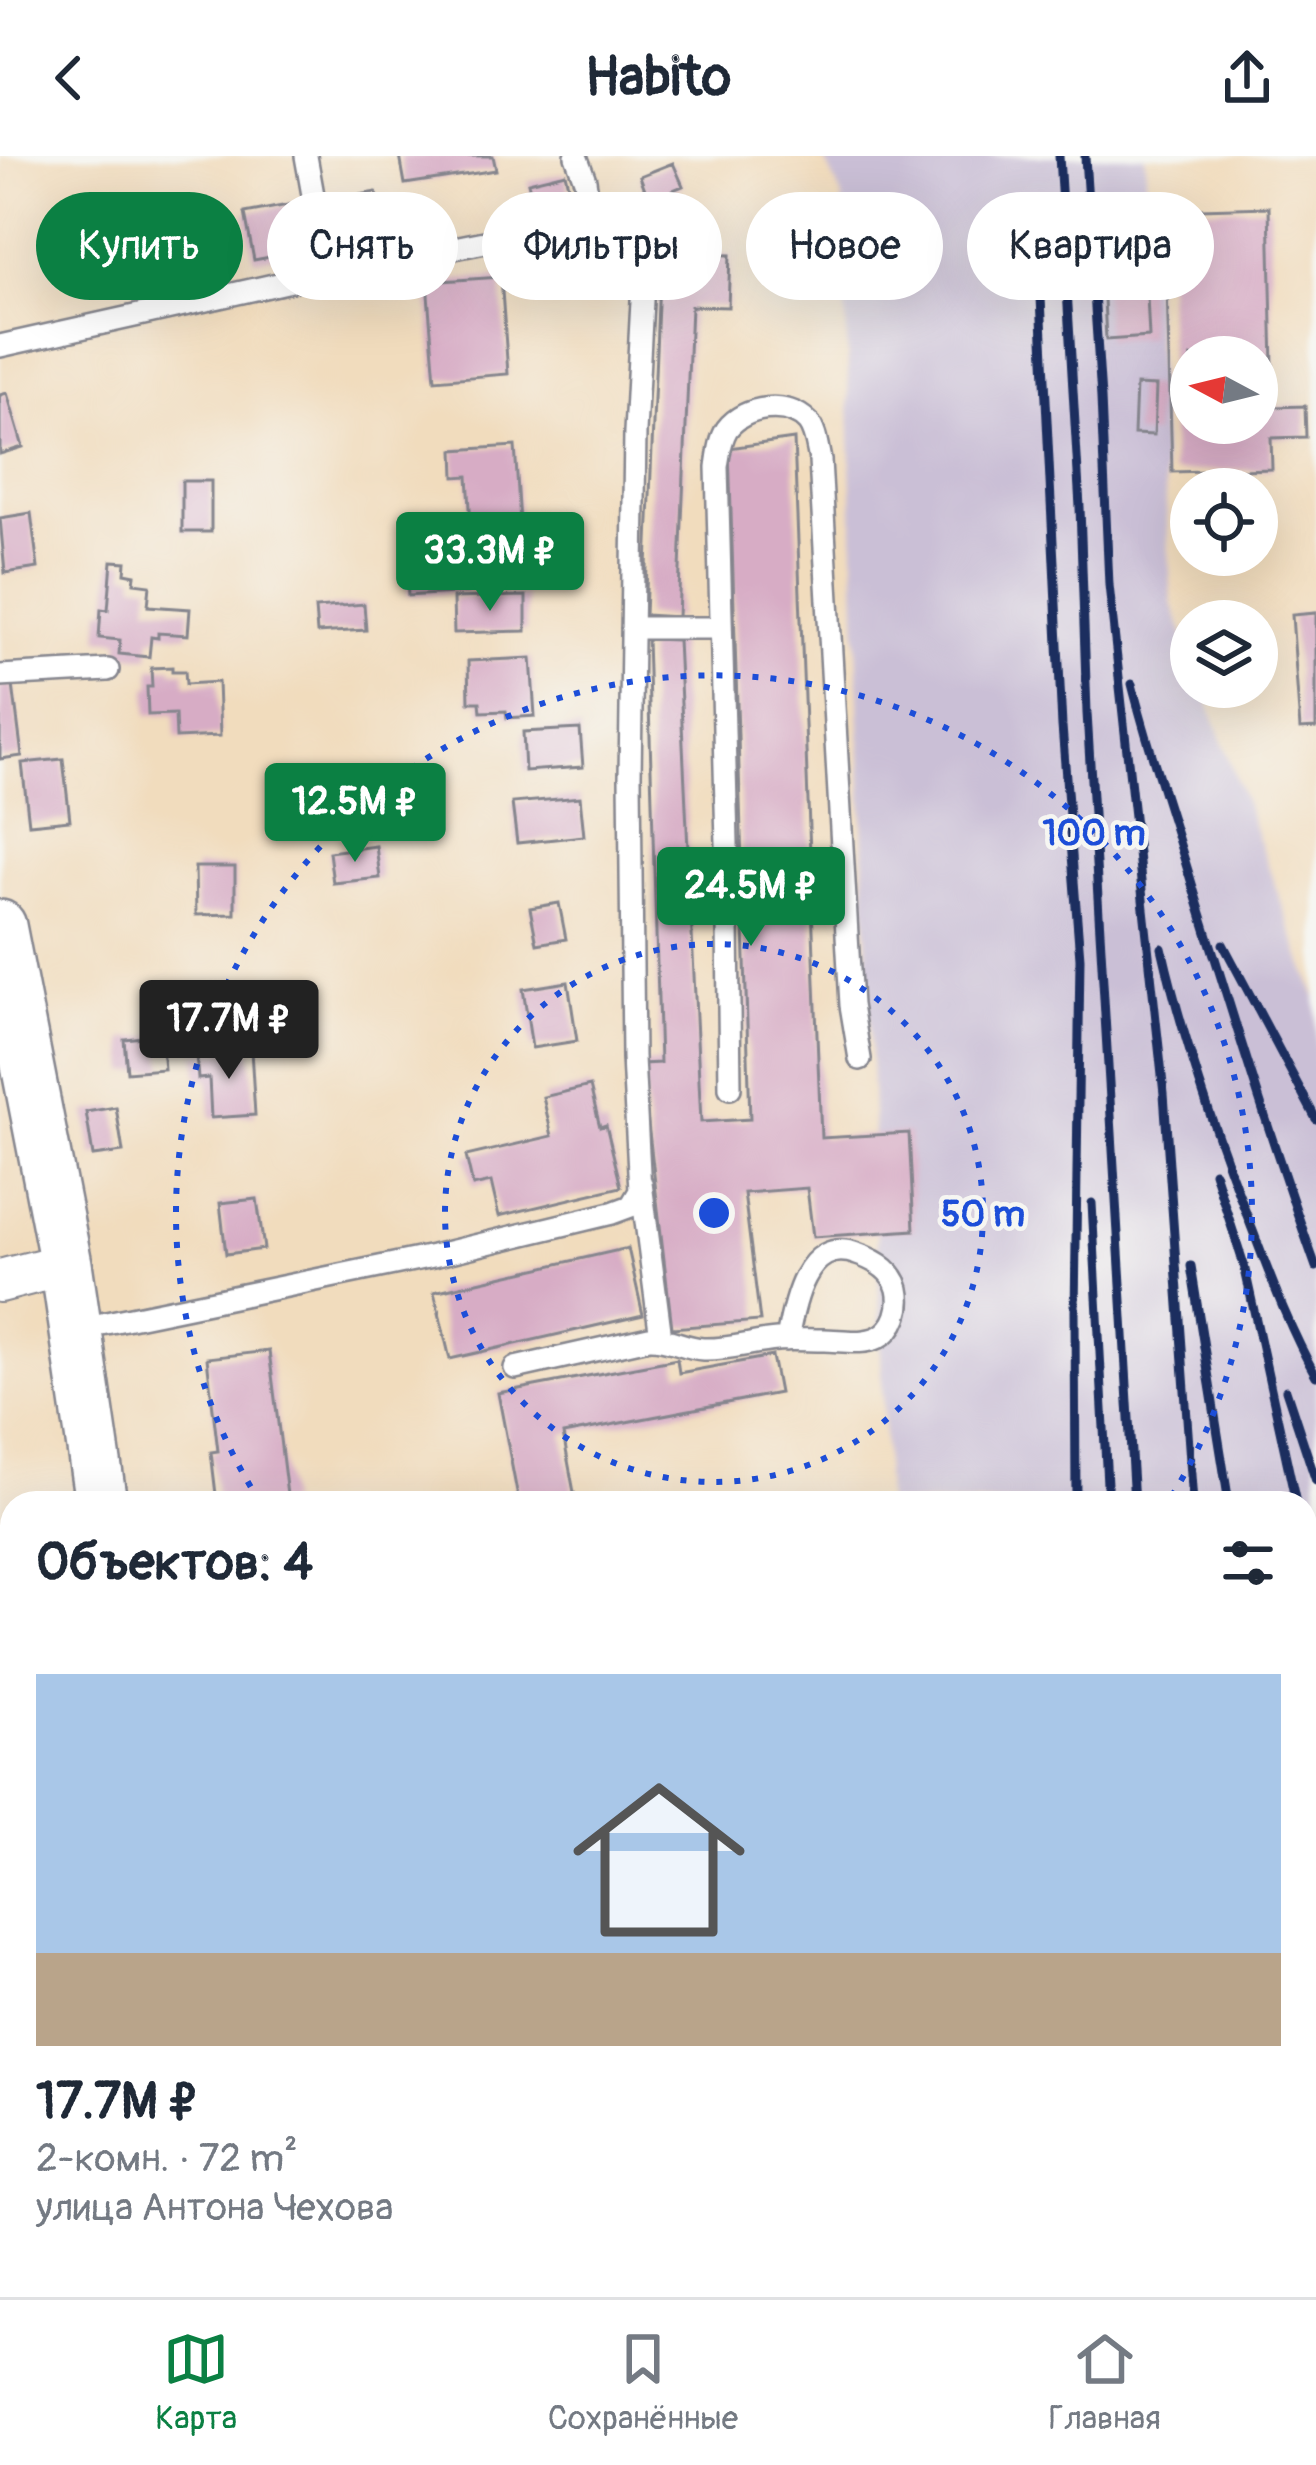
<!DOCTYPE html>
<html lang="ru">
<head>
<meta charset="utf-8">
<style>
	:root { --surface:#fff; --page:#f2f2f3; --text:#1f2937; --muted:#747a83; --line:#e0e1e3; --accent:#0b8043 }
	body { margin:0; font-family:Pangolin,sans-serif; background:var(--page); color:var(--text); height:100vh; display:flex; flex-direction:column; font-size:45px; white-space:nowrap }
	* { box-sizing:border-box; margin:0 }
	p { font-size:39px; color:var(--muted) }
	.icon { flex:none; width:66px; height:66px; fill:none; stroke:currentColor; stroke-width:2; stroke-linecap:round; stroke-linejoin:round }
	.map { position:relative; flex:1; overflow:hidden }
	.side { position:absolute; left:0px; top:1335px; width:1317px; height:807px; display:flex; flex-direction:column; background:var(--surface); border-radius:36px 36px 0 0; box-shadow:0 12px 48px #0002 }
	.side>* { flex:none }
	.top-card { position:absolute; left:36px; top:36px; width:1245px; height:108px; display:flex; gap:24px }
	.needle { width:78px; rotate:277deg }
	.controls { position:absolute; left:1170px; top:180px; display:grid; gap:24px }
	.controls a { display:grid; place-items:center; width:108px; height:108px; border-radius:50%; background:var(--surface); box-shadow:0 12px 48px #0002; font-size:60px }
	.price { position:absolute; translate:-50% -102px; padding:0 27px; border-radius:12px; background:var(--accent); color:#fff; font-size:39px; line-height:78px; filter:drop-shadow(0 3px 6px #0008) }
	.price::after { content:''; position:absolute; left:50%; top:72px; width:36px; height:27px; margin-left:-18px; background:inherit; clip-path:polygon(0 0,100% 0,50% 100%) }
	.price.active { background:#222; color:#fff }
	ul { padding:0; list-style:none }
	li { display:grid; align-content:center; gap:24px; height:636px; padding:0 36px }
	li span { display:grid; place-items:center; height:372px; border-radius:0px; color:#555 }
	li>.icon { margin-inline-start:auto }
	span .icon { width:216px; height:216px; fill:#fffc; stroke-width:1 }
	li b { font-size:51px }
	h2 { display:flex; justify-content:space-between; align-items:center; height:144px; padding:0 36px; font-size:51px }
	.tag { padding:0 42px; border-radius:54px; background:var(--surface); box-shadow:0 12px 48px #0002; font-size:42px; line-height:108px }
	.tag.active { background:var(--accent); color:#fff }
	header { display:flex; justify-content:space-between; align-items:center; height:156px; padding:0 36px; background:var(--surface); font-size:54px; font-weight:800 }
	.tab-bar { display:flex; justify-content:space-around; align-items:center; height:168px; border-top:3px solid var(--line); background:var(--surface); font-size:33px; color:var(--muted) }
	.tab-bar a { display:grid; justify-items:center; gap:6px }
	.tab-bar .active { color:var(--accent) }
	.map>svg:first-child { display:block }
	.industrial { fill:#cabfd6 }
	.building { fill:#d7acc5; fill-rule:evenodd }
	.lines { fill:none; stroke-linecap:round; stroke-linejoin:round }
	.service-casing { stroke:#86868e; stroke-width:26 }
	.minor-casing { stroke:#86868e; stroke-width:46 }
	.tertiary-casing { stroke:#86868e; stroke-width:56 }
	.service { stroke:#fff; stroke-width:21 }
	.minor { stroke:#fff; stroke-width:42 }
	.tertiary { stroke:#fff; stroke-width:51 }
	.rail { stroke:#1b2f5e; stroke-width:9 }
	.ring { fill:none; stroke:#1d4ed8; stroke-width:6; stroke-dasharray:6 12 }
	.centre { fill:#1d4ed8; stroke:#f6f6f2; stroke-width:6 }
	.ring-label { font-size:36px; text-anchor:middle; font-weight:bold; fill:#1d4ed8; stroke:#f6f6f2; stroke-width:9; stroke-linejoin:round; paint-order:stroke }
</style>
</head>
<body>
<header><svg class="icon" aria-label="back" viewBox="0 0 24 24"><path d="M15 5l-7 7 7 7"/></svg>Habito<svg class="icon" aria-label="share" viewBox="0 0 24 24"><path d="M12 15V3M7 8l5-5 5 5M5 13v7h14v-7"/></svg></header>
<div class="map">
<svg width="1316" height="2141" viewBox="0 0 1316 2141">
	<rect width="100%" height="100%" fill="#f6f6f2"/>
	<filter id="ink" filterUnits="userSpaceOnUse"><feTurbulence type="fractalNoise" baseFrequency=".00833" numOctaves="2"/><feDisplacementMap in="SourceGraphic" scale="24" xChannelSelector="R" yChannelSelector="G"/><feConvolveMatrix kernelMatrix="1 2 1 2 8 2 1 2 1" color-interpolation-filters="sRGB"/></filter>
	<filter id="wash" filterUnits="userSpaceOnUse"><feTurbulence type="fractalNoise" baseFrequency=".004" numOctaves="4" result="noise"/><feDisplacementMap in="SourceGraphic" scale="48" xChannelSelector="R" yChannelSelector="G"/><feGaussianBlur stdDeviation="2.7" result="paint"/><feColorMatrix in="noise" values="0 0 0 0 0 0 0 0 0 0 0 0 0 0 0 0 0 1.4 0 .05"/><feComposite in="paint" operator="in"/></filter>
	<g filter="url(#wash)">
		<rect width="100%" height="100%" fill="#f1dcbd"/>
		<path class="industrial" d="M823,0h322l27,447 19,52v32h12l113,311v1299h-403l-1,-11h393v-783h-419l-44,-1306z"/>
		<g id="blocks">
			<path class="building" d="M400,0h93l3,14 -91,14z
				M673,7l10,23 -34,14 -9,-24z
				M565,17l5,21 -37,9 -5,-21z
				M376,36l8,43 -34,7 -7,-44z
				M299,47l9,47 -54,10 -9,-47z
				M1269,51l5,200 31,-1 1,31 -35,1 1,31 -100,3 -7,-262zM1191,201h66v66h-66z
				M662,52l37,2 -2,44 33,1 -2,52 -37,-1 -13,311 -33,-2z
				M166,59h34v47h-34z
				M1145,99l4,82 -43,3 -4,-83z
				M501,121l7,97 -73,6 -8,-98z
				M1136,229l20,1 -2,49 -20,-1z
				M7,237l16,54 -23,7v-59z
				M794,283l27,699 88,-5 5,97 -101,7 -6,-49 -63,5 16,128 -88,7 -31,-264 19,-1 -13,-424 31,1 23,482 49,-3 -21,-671z
				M515,290l7,107 -49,3 -5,-80 -13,1 -1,-27z
				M182,325h29v51h-29z
				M31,357l7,55 -33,5 -5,-55z
				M112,405l14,1 -1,11 10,2 -1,8 16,2 -2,21 42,3 -2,26 -30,-2v5l-7,-1 -2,20 -30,-3 1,-14 -21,-2 2,-29 7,1z
				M466,405l2,31 -60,4 -2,-30z
				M526,440v35l-72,2 -1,-35z
				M364,448l2,26 -49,3 -2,-25z
				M1316,457v115l-16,1 -8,-114z
				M531,502l4,58 -28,2 -1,-7 -25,1 -1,-10h-11l-1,-41z
				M172,511v4h13l1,13 32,-2 2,54 -44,2 -1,-24 -27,1 -1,-28h5l-1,-19z
				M13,529l9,71 -22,3v-72z
				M580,573l3,38 -58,4 -2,-39z
				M63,603l7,61 -41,4 -7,-61z
				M580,641l4,39 -67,7 -5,-40z
				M376,690l4,32 -47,5 -4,-31z
				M195,711h40v47l-39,1z
				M559,747l7,36 -29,5 -7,-36z
				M568,826l9,59 -45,7 -9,-59z
				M161,879l3,34 -37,3 -3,-33z
				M251,894l4,65 -44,3 -2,-40 -11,1 -2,-25z
				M590,930l10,41 6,-2 15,62 -122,29 -8,-34 -18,4 -7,-30 86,-20 -9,-39z
				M116,951l7,45 -30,4 -7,-44z
				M257,1043l7,50 -38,5 -6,-51z
				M628,1092l15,67 -193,44 -16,-67z
				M269,1195l19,152h-71l-6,-51 7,-1 -11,-93z
				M772,1200l7,37 -216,41 13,69h-57l-21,-110 179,-34 2,14z
				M12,1413v57l-12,2v-57z
				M12,1539v40l-12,1v-39z
				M12,1604v52l-5,1 -7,-52z
				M12,1680v38l-12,1v-37z
				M505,2130h56l2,11h-55z"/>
		</g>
	</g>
	<g filter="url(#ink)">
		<use href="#blocks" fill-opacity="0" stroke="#86868e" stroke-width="3"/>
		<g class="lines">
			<defs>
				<path id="service" d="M576,0l9,24 6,41
					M0,190l327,-73
					M632,472h89
					M0,520l108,-6
					M730,932l-3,-245 -10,-376c2,-13 3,-27 10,-38 17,-23 61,-29 81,-7 8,10 9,25 12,38l31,545 9,54
					M641,1027l20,155
					M77,1173l356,-73 179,-43 19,-7 9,-15 -7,-133 -3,-281 5,-345 10,-187c-5,-24 -21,-28 -43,-26l-275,54 -21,-117
					M515,1212l134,-30c19,-1 35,10 54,11 25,1 50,-7 74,-9 15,-1 31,0 47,0 17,0 39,5 55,-3 17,-9 23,-30 19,-48 -5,-19 -23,-29 -41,-35 -51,-19 -64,52 -70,86"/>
				<path id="minor" d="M0,1125l66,-17
					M0,1980l12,-4"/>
				<path id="tertiary" d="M0,770l66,338 35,239
					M205,2130l1,11"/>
			</defs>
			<use href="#service" class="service-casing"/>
			<use href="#minor" class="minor-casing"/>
			<use href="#tertiary" class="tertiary-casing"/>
			<use href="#service" class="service"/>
			<use href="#minor" class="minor"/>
			<use href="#tertiary" class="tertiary"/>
			<path class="rail" d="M1059,0l21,351 7,206 47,790
				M1085,1l16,241 8,187 55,509 29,409
				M1041,142l21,428 18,232 -5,354 1,191
				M1132,528c18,71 42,139 63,210 39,125 77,250 121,373
				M1223,788l93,175
				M1162,792c22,97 55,191 91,283 19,50 37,99 63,145
				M1214,1016l30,93 52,238
				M1092,1047l16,300
				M1191,1110l38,237
				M1286,1234l30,91
				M1305,1386l11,49
				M1305,1876l11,53
				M1305,2059l5,82
				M1126,2130v11
				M1180,2130l1,11
				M1234,2130l1,11
				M1274,2130l1,11
				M1032,2141l1,-11
				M1053,2141v-11
				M1088,2141v-11"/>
		</g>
	</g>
	<g class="ring">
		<circle cx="714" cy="1057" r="269"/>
		<path d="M260 1346A538 538 0 1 1 1168 1346"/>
	</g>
	<circle cx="714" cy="1057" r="18" class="centre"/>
	<g class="ring-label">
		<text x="1094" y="689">100 m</text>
		<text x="983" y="1070">50 m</text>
	</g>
</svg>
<div class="controls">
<a><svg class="needle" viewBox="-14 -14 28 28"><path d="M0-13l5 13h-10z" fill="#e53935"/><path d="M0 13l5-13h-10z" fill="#747a83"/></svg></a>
<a><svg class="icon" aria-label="locate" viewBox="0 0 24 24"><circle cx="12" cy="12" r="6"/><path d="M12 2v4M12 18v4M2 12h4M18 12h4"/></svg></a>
<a><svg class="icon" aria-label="layers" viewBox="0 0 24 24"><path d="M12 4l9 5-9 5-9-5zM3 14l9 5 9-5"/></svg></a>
</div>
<b class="price" style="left:490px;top:458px">33.3M ₽</b>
<b class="price" style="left:355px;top:709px">12.5M ₽</b>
<b class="price" style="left:751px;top:793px">24.5M ₽</b>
<b class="price active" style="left:229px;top:926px">17.7M ₽</b>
<div class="top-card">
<a class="tag active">Купить</a>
<a class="tag">Снять</a>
<a class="tag">Фильтры</a>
<a class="tag">Новое</a>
<a class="tag">Квартира</a>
</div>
<section class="side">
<h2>Объектов: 4<svg class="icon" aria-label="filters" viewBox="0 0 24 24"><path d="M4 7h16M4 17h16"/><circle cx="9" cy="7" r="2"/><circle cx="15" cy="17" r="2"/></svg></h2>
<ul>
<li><span style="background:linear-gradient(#a9c7e8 75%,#b9a48a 0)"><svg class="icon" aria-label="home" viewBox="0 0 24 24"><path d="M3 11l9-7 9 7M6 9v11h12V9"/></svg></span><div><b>17.7M ₽</b><p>2-комн. · 72 m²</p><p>улица Антона Чехова</p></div></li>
</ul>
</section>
</div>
<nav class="tab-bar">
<a class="active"><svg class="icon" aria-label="map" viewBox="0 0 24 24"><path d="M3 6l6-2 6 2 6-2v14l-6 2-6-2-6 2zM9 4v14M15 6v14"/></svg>Карта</a>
<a><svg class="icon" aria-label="saved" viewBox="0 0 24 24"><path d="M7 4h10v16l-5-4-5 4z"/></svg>Сохранённые</a>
<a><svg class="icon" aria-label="home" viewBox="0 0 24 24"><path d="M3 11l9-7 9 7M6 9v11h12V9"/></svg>Главная</a>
</nav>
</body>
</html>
